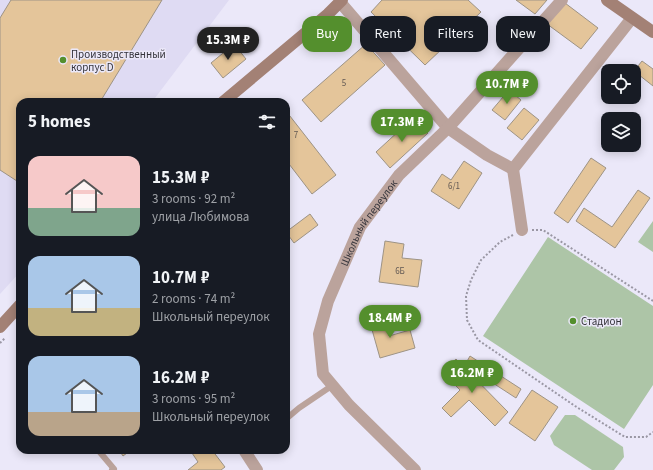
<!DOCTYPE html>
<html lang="en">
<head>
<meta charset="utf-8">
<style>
	:root { --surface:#171b24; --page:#242831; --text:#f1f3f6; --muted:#9ea1a6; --accent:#548f2d }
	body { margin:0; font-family:"Source Sans 3",sans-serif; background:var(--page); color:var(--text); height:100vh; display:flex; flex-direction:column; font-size:15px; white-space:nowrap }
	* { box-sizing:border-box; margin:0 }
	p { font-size:13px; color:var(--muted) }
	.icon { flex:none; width:22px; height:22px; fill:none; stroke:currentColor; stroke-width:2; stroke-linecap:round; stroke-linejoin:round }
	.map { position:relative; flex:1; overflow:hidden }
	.panel { position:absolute; left:16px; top:98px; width:274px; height:356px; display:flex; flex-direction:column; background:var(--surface); border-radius:12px; box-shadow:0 2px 10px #0003 }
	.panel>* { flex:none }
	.guide { position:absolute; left:302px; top:16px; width:291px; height:36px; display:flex; gap:8px }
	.tools { position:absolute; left:601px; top:64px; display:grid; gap:8px }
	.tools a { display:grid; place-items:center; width:40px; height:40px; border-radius:8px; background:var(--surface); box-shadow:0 2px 10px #0003; font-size:20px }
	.price { position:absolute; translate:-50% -34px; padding:0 9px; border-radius:14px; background:var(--accent); color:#fff; font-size:13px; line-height:26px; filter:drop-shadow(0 1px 2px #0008) }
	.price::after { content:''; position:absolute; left:50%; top:24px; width:12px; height:9px; margin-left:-6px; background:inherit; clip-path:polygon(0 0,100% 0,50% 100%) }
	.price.active { background:#222; color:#fff }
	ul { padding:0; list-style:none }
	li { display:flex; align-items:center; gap:12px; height:100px; padding:0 12px }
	li span { display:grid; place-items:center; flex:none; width:112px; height:80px; border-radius:12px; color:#555 }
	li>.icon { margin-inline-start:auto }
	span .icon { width:48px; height:48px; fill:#fffc; stroke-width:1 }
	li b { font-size:17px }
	h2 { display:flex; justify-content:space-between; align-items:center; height:48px; padding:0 12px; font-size:17px }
	.pill { padding:0 14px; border-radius:12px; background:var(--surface); box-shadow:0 2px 10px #0003; font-size:14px; line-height:36px }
	.pill.active { background:var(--accent); color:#fff }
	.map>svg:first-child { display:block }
	.built { fill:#dfdbf3 }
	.green { fill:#adc5a7 }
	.building { fill:#e4c59a; stroke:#9d9385 }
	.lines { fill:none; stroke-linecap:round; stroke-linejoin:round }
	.path { stroke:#9a97a4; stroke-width:2; stroke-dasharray:2 2; stroke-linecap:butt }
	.lane { stroke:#bba39c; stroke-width:6 }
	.street { stroke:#bba39c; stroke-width:12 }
	.secondary { stroke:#a38175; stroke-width:12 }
	.poi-dot { fill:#548f2d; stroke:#ebe8f9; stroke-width:1.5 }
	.labels { text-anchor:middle; stroke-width:3; stroke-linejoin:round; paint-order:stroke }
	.number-label { font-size:9px; fill:#615853 }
	.poi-label { font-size:11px; fill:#35343b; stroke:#ebe8f9; text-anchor:start }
	.street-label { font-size:11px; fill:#35343b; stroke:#ebe8f9 }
</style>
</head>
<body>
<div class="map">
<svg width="653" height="470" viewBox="0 0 653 470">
	<rect width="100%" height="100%" fill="#ebe8f9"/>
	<path class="built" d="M0,0h229l-77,102h-132v170l-20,22z"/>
	<path class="green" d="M653,221v31l-15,-10z
		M548,237l105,69v79l-29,44 -141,-93z
		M565,415h10l48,32 1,10 -10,13h-22l-38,-25 -4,-9z"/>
	<path class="building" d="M11,0h151l-62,102h-80v81l-20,-13v-152z
		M382,0h86l13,12 -56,53 -54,-53z
		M516,0h31l-12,14z
		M565,3l33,25 -17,21 -34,-25z
		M234,44l12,15 -23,19 -12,-15z
		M366,44l19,21 -64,57 -19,-22z
		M642,61l11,8v17l-19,-15z
		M509,90l12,10 -16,20 -13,-10z
		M524,108l15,12 -17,20 -15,-12z
		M286,111l50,64 -24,19 -26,-34z
		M413,118l15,15 -38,35 -14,-16z
		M591,158l15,10 -38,55 -14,-10z
		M464,161l18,12 -23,36 -28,-18 11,-17 9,6z
		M638,190l12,8 -35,50 -39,-27 8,-13 28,19z
		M310,214l8,11 -24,18 -8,-11z
		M385,241l19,3 -2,14 20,2 -4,27 -39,-5z
		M382,315l7,21 21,-6 5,18 -35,10 -11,-39z
		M470,356l51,33 -5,9 -51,-33z
		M456,359l52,53 -13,14 -26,-26 -18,17 -9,-9 18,-18 -18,-18z
		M532,390l26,17 -23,34 -26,-18z
		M119,450h12l-8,6z
		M190,450h22l13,17 -4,3h-33l10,-8z"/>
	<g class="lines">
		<path class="path" d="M532,230h11l110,71
			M513,235l-13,7 -19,18 -10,20 -5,16 1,24 11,20 97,66 50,31h21l7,-5
			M0,343l5,-5"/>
		<path class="lane" d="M286,419l13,-11 34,-23
			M98,450l16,19 -2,1"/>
		<g class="street">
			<path d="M340,2l108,126 39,27 26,14"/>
			<path d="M522,230l-9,-61 119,-151"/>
			<path d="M244,450l13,20"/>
			<path id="s1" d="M415,470l-66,-65 -26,-31 -4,-40 9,-33 32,-74 39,-52 49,-47 114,-128"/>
		</g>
		<path class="secondary" d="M607,0l46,32
			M223,102l105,-88 14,-14
			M0,327l20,-22"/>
	</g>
	<g class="poi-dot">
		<circle cx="63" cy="60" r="4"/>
		<circle cx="573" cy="321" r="4"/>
	</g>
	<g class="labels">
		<g class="number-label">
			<text x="344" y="86">5</text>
			<text x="296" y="138">7</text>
			<text x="454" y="189">6/1</text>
			<text x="400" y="274">6Б</text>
		</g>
		<g class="poi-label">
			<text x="71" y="58">Производственный<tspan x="71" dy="13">корпус D</tspan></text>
			<text x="581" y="325">Стадион</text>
		</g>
		<g class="street-label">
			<text dy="4" stroke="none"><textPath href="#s1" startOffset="296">Школьный переулок</textPath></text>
		</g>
	</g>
</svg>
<div class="tools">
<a><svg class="icon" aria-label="locate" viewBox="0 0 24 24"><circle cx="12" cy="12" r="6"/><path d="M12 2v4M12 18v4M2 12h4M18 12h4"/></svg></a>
<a><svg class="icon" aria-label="layers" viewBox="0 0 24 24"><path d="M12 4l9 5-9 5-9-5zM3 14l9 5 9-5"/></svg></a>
</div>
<b class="price active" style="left:228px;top:61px">15.3M ₽</b>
<b class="price" style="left:507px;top:105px">10.7M ₽</b>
<b class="price" style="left:402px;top:143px">17.3M ₽</b>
<b class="price" style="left:390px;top:339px">18.4M ₽</b>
<b class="price" style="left:472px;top:394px">16.2M ₽</b>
<div class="guide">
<a class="pill active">Buy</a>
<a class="pill">Rent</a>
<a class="pill">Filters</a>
<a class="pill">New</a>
</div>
<section class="panel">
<h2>5 homes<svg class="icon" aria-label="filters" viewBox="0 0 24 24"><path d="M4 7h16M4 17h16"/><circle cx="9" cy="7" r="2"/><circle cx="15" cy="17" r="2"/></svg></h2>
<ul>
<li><span style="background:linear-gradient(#f6c9c9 65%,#7fa58c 0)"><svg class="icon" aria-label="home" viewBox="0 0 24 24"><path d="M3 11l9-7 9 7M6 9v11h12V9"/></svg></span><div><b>15.3M ₽</b><p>3 rooms · 92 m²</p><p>улица Любимова</p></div></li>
<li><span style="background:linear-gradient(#a9c7e8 65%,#c2b280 0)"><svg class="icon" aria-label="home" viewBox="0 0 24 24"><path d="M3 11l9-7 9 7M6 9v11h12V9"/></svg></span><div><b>10.7M ₽</b><p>2 rooms · 74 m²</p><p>Школьный переулок</p></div></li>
<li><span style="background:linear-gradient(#a9c7e8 70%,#b9a48a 0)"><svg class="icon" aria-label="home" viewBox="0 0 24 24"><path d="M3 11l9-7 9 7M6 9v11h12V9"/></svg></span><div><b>16.2M ₽</b><p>3 rooms · 95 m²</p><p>Школьный переулок</p></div></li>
</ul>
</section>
</div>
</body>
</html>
